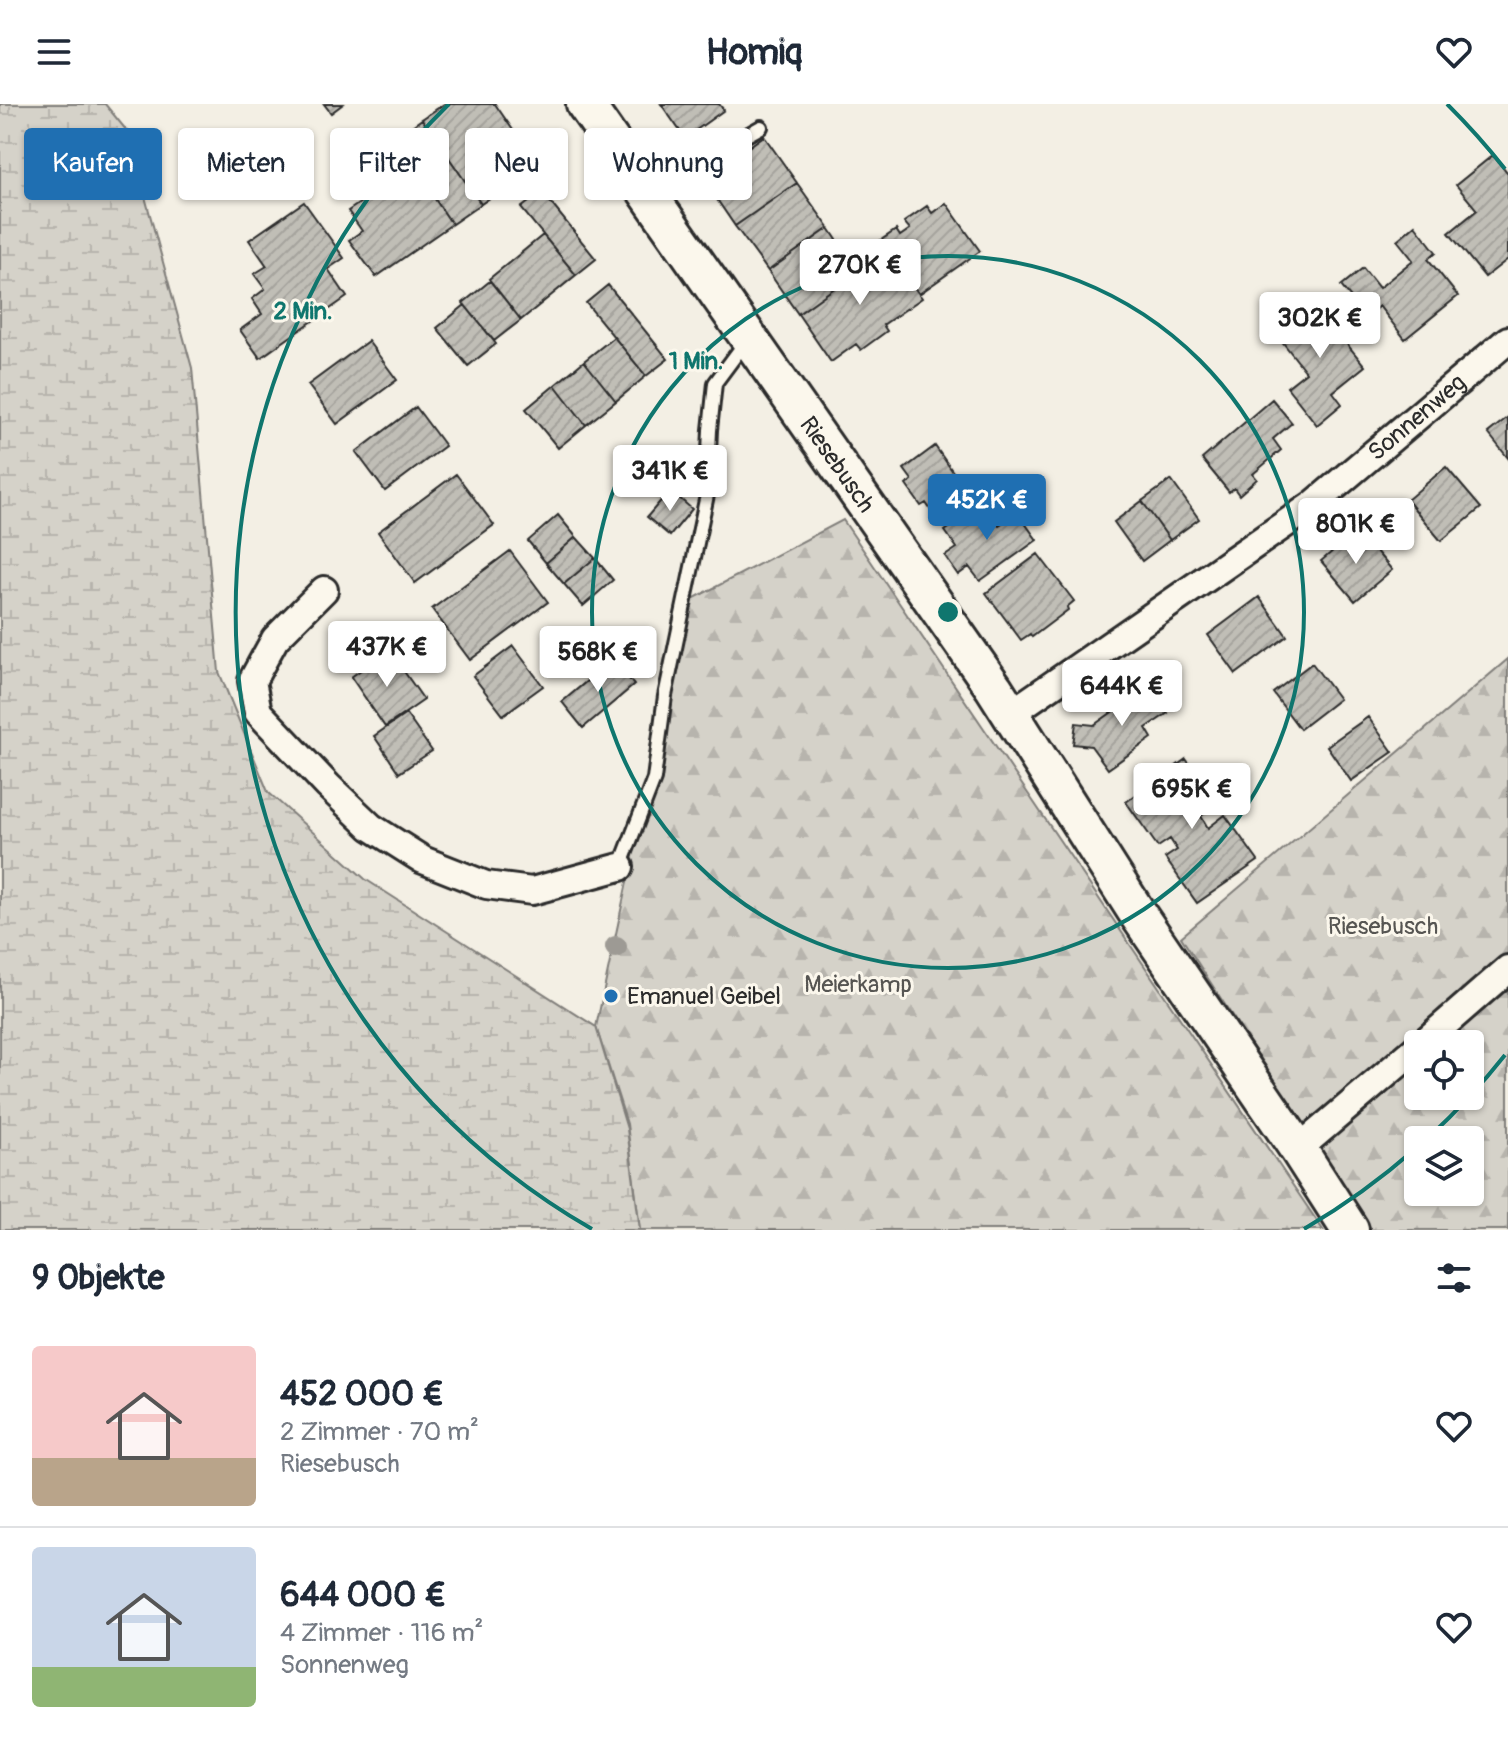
<!DOCTYPE html>
<html lang="de">
<head>
<meta charset="utf-8">
<style>
	:root { --surface:#fff; --page:#f6f6f7; --text:#1f2937; --muted:#747a83; --line:#e0e1e3; --accent:#1f6fb2 }
	body { margin:0; font-family:Pangolin,sans-serif; background:var(--page); color:var(--text); height:100vh; display:flex; flex-direction:column; font-size:30px; white-space:nowrap }
	* { box-sizing:border-box; margin:0 }
	p { font-size:26px; color:var(--muted) }
	.icon { flex:none; width:44px; height:44px; fill:none; stroke:currentColor; stroke-width:2; stroke-linecap:round; stroke-linejoin:round }
	.map { position:relative; height:1126px; overflow:hidden }
	.side { display:flex; flex-direction:column; background:var(--surface); flex:1 }
	.side>* { flex:none }
	.banner { position:absolute; left:24px; top:24px; width:800px; height:72px; display:flex; gap:16px }
	.tools { position:absolute; left:1404px; top:926px; display:grid; gap:16px }
	.tools a { display:grid; place-items:center; width:80px; height:80px; border-radius:8px; background:var(--surface); box-shadow:0 2px 6px #0004; font-size:40px }
	.price { position:absolute; translate:-50% -68px; padding:0 18px; border-radius:8px; background:#fff; color:#222; font-size:26px; line-height:52px; filter:drop-shadow(0 2px 4px #0008) }
	.price::after { content:''; position:absolute; left:50%; top:48px; width:24px; height:18px; margin-left:-12px; background:inherit; clip-path:polygon(0 0,100% 0,50% 100%) }
	.price.current { background:var(--accent); color:#fff }
	ul { padding:0; list-style:none }
	li { display:flex; align-items:center; gap:24px; height:200px; padding:0 32px }
	li+li { border-top:2px solid var(--line) }
	li span { display:grid; place-items:center; flex:none; width:224px; height:160px; border-radius:8px; color:#555 }
	li>.icon { margin-inline-start:auto }
	span .icon { width:96px; height:96px; fill:#fffc; stroke-width:1 }
	li b { font-size:34px }
	h2 { display:flex; justify-content:space-between; align-items:center; height:96px; padding:0 32px; font-size:34px }
	.tag { padding:0 28px; border-radius:8px; background:var(--surface); box-shadow:0 2px 6px #0004; font-size:28px; line-height:72px }
	.tag.current { background:var(--accent); color:#fff }
	header { display:flex; justify-content:space-between; align-items:center; height:104px; padding:0 32px; background:var(--surface); font-size:36px; font-weight:800 }
	.map>svg:first-child { display:block }
	.forest { fill:url(#forest-firs); stroke:#807e7a; stroke-width:2; fill-rule:evenodd }
	.wetland { fill:url(#wetland-marsh); stroke:#807e7a; stroke-width:2 }
	.building { fill:url(#building-hatch); stroke:#2b2b2b; stroke-width:2 }
	.lines { fill:none; stroke-linecap:round; stroke-linejoin:round }
	.service-casing { stroke:#2b2b2b; stroke-width:18 }
	.minor-casing { stroke:#2b2b2b; stroke-width:32 }
	.secondary-casing { stroke:#2b2b2b; stroke-width:42 }
	.service { stroke:#fbf7ec; stroke-width:12 }
	.minor { stroke:#fbf7ec; stroke-width:26 }
	.secondary { stroke:#fbf7ec; stroke-width:36 }
	.tree { fill:#9d9a94 }
	.ring { fill:none; stroke:#0f766e; stroke-width:4 }
	.poi-dot { fill:#1f6fb2; stroke:#fbf7ec; stroke-width:3 }
	.labels { text-anchor:middle; stroke-width:6; stroke-linejoin:round; paint-order:stroke }
	.street-label { font-size:24px; fill:#2b2b2b; stroke:#fbf7ec }
	.park-label { font-size:24px; fill:#565552; stroke:#fbf7ec }
	.poi-label { font-size:24px; fill:#2b2b2b; stroke:#fbf7ec; text-anchor:start }
	.centre { fill:#0f766e; stroke:#fbf7ec; stroke-width:4 }
	.ring-label { font-size:24px; text-anchor:middle; font-weight:bold; fill:#0f766e; stroke:#fbf7ec; stroke-width:6; stroke-linejoin:round; paint-order:stroke }
</style>
</head>
<body>
<header><svg class="icon" aria-label="menu" viewBox="0 0 24 24"><path d="M4 6h16M4 12h16M4 18h16"/></svg>Homiq<svg class="icon" aria-label="heart" viewBox="0 0 24 24"><path d="M12 20l-8-8c-3-5 5-10 8-4 3-6 11-1 8 4z"/></svg></header>
<div class="map">
<svg width="1508" height="1126" viewBox="0 0 1508 1126">
	<defs>
		<pattern id="forest-firs" width="22" height="20" patternUnits="userSpaceOnUse" patternTransform="scale(2)"><rect width="22" height="20" fill="#d5d2c9"/><path d="M5 1l3.5 6h-7zM16 11l3.5 6h-7z" fill="#b7b4ad"/></pattern>
		<pattern id="wetland-marsh" width="20" height="14" patternUnits="userSpaceOnUse" patternTransform="scale(2)"><rect width="20" height="14" fill="#d5d2c9"/><path d="M1 5h8M5 5V1M11 12h8M15 12V8" fill="none" stroke="#b7b4ad"/></pattern>
		<pattern id="building-hatch" width="6" height="6" patternUnits="userSpaceOnUse" patternTransform="scale(2)"><rect width="6" height="6" fill="#c0beb6"/><path d="M-1 1l2-2M0 6l6-6M5 7l2-2" fill="none" stroke="#a5a39d"/></pattern>
	</defs>
	<rect width="100%" height="100%" fill="#f3efe4"/>
	<filter id="ink" filterUnits="userSpaceOnUse"><feTurbulence type="fractalNoise" baseFrequency=".0125" numOctaves="2"/><feDisplacementMap in="SourceGraphic" scale="16" xChannelSelector="R" yChannelSelector="G"/><feConvolveMatrix kernelMatrix="1 2 1 2 8 2 1 2 1" color-interpolation-filters="sRGB"/></filter>
	<g filter="url(#ink)">
		<path class="forest" d="M843,416l480,710h-683l-13,-106 -31,-97 91,-425z
			M1508,555v571h-137l-190,-293zM1418,940h52v52h-52zM1418,1036h52v52h-52z"/>
		<path class="wetland" d="M0,0h105l22,27 65,237 27,304 49,120 97,87 231,148 31,102 13,101h-640z"/>
		<path class="building" d="M324,0h19l-12,9z
			M444,0h51l42,61 -56,39 -59,-85z
			M661,0h58l5,6 -39,28z
			M422,15l59,85 -29,20 -58,-85z
			M764,32l33,47 -62,43 -32,-47z
			M394,35l58,85 -76,53 -27,-37 13,-9 -14,-20 16,-11 -19,-27z
			M1493,51l15,18v86l-23,18 -36,-44 28,-23 -21,-25z
			M797,79l32,45 -61,43 -33,-45z
			M542,88l54,67 -20,16 -55,-67z
			M304,98l40,56 -16,11 19,28 -87,61 -20,-28 22,-16 -10,-15 13,-10 -11,-15 13,-8 -18,-26z
			M946,99l34,48 -61,43 -38,-54 15,-10 4,6 10,-7 -6,-7 23,-16 5,7z
			M1415,121l21,27 -8,7 30,37 -53,43 -26,-33 -13,11 -25,-31 22,-18 16,20 34,-28 -16,-20z
			M829,124l29,43 -60,43 -30,-43z
			M543,131l33,40 -55,45 -32,-41z
			M888,146l34,48 -39,27 4,6 -26,19 -5,-6 -25,18 -33,-48z
			M490,177l31,39 -27,21 -31,-38z
			M608,181l60,74 -22,17 -60,-73z
			M1322,195l21,28 -6,5 28,34 -32,26 9,12 -25,21 -30,-38 19,-15 -29,-37z
			M465,201l31,39 -28,22 -31,-38z
			M614,233l32,39 -30,25 -32,-40z
			M368,237l29,39 -60,44 -29,-39z
			M584,257l32,40 -30,24 -31,-40z
			M555,281l31,40 -28,23 -32,-39z
			M1272,295l20,24 -19,16 8,11 -28,24 4,5 -18,16 -5,-7 -5,4 -27,-33z
			M416,303l29,39 -60,45 -29,-39z
			M1508,313v41l-20,-25z
			M935,342l32,46 -33,23 -8,-12 -5,3 -15,-21 6,-5 -8,-11z
			M1446,363l35,41 -40,33 -34,-41z
			M456,370l38,51 -79,58 -37,-51z
			M1171,376l28,39 -29,21 -28,-39z
			M670,386l22,19 -22,27 -23,-19z
			M1142,397l28,39 -28,21 -28,-39z
			M983,399l16,22 18,-13 20,28 -57,41 -11,-14 -11,8 -13,-19 12,-8 -12,-17z
			M558,411l18,22 -30,26 -18,-22z
			M1358,426l34,40 -37,31 -34,-40z
			M576,433l19,21 -31,26 -18,-21z
			M510,447l38,51 -78,58 -38,-51z
			M1038,450l36,47 -7,6 1,3 -36,27 -2,-3 -9,6 -35,-47z
			M595,454l18,22 -30,26 -19,-22z
			M1259,493l28,39 -51,38 -28,-39z
			M513,542l30,40 -40,29 -30,-39z
			M389,546l35,50 -39,27 -34,-50z
			M613,555l21,26 -51,43 -21,-26z
			M1312,559l27,36 -39,30 -27,-36z
			M1149,582l19,27 -22,15 6,10 -44,31 -17,-23 -18,-2 3,-21 18,2z
			M406,610l26,37 -33,22 -25,-37z
			M1368,613l25,35 -42,29 -24,-35z
			M1186,655l32,45 -17,12 7,12 17,-13 33,46 -61,42 -32,-45 12,-8 -7,-11 -12,8 -32,-45z"/>
		<g class="lines">
			<defs>
				<path id="service" d="M657,95l65,-50 39,-22
					M620,763l34,-88 11,-83 42,-201 3,-65 5,-47 32,-43"/>
				<g id="minor">
					<path d="M324,486l-49,49 -23,42 6,31 70,74 43,41 52,33 63,25 46,6 88,-24"/>
					<path id="s1" d="M1010,610l304,-210 194,-164"/>
					<path d="M1422,940l86,-75"/>
					<path d="M1298,1045l120,-102"/>
				</g>
				<g id="secondary">
					<path id="s2" d="M585,0l409,584 145,228 159,233 52,81"/>
				</g>
			</defs>
			<use href="#service" class="service-casing"/>
			<use href="#minor" class="minor-casing"/>
			<use href="#secondary" class="secondary-casing"/>
			<use href="#service" class="service"/>
			<use href="#minor" class="minor"/>
			<use href="#secondary" class="secondary"/>
		</g>
		<circle class="tree" cx="616" cy="843" r="11"/>
	</g>
	<g class="ring">
		<circle cx="948" cy="508" r="356"/>
		<path d="M1505 951A712 712 0 0 1 1429 1033M1415 1045A712 712 0 0 1 1304 1125M592 1125A712 712 0 0 1 449 0M1447 0A712 712 0 0 1 1505 65"/>
	</g>
	<circle class="poi-dot" cx="611" cy="892" r="8"/>
	<g class="labels">
		<g class="street-label">
			<text dy="8" stroke="none"><textPath href="#s1" startOffset="504">Sonnenweg</textPath></text>
			<text dy="8" stroke="none"><textPath href="#s2" startOffset="440">Riesebusch</textPath></text>
		</g>
		<g class="park-label">
			<text x="1383" y="830">Riesebusch</text>
			<text x="858" y="888">Meierkamp</text>
		</g>
		<g class="poi-label">
			<text x="627" y="900">Emanuel Geibel</text>
		</g>
	</g>
	<circle cx="948" cy="508" r="12" class="centre"/>
	<g class="ring-label">
		<text x="303" y="215">2 Min.</text>
		<text x="696" y="265">1 Min.</text>
	</g>
</svg>
<div class="tools">
<a><svg class="icon" aria-label="locate" viewBox="0 0 24 24"><circle cx="12" cy="12" r="6"/><path d="M12 2v4M12 18v4M2 12h4M18 12h4"/></svg></a>
<a><svg class="icon" aria-label="layers" viewBox="0 0 24 24"><path d="M12 4l9 5-9 5-9-5zM3 14l9 5 9-5"/></svg></a>
</div>
<b class="price" style="left:860px;top:203px">270K €</b>
<b class="price" style="left:1320px;top:256px">302K €</b>
<b class="price" style="left:670px;top:409px">341K €</b>
<b class="price current" style="left:987px;top:438px">452K €</b>
<b class="price" style="left:1356px;top:462px">801K €</b>
<b class="price" style="left:387px;top:585px">437K €</b>
<b class="price" style="left:598px;top:590px">568K €</b>
<b class="price" style="left:1122px;top:624px">644K €</b>
<b class="price" style="left:1192px;top:727px">695K €</b>
<div class="banner">
<a class="tag current">Kaufen</a>
<a class="tag">Mieten</a>
<a class="tag">Filter</a>
<a class="tag">Neu</a>
<a class="tag">Wohnung</a>
</div>
</div>
<section class="side">
<h2>9 Objekte<svg class="icon" aria-label="filters" viewBox="0 0 24 24"><path d="M4 7h16M4 17h16"/><circle cx="9" cy="7" r="2"/><circle cx="15" cy="17" r="2"/></svg></h2>
<ul>
<li><span style="background:linear-gradient(#f6c9c9 70%,#b9a48a 0)"><svg class="icon" aria-label="home" viewBox="0 0 24 24"><path d="M3 11l9-7 9 7M6 9v11h12V9"/></svg></span><div><b>452 000 €</b><p>2 Zimmer · 70 m²</p><p>Riesebusch</p></div><svg class="icon" aria-label="heart" viewBox="0 0 24 24"><path d="M12 20l-8-8c-3-5 5-10 8-4 3-6 11-1 8 4z"/></svg></li>
<li><span style="background:linear-gradient(#c9d6e8 75%,#8fb573 0)"><svg class="icon" aria-label="home" viewBox="0 0 24 24"><path d="M3 11l9-7 9 7M6 9v11h12V9"/></svg></span><div><b>644 000 €</b><p>4 Zimmer · 116 m²</p><p>Sonnenweg</p></div><svg class="icon" aria-label="heart" viewBox="0 0 24 24"><path d="M12 20l-8-8c-3-5 5-10 8-4 3-6 11-1 8 4z"/></svg></li>
</ul>
</section>
</body>
</html>
